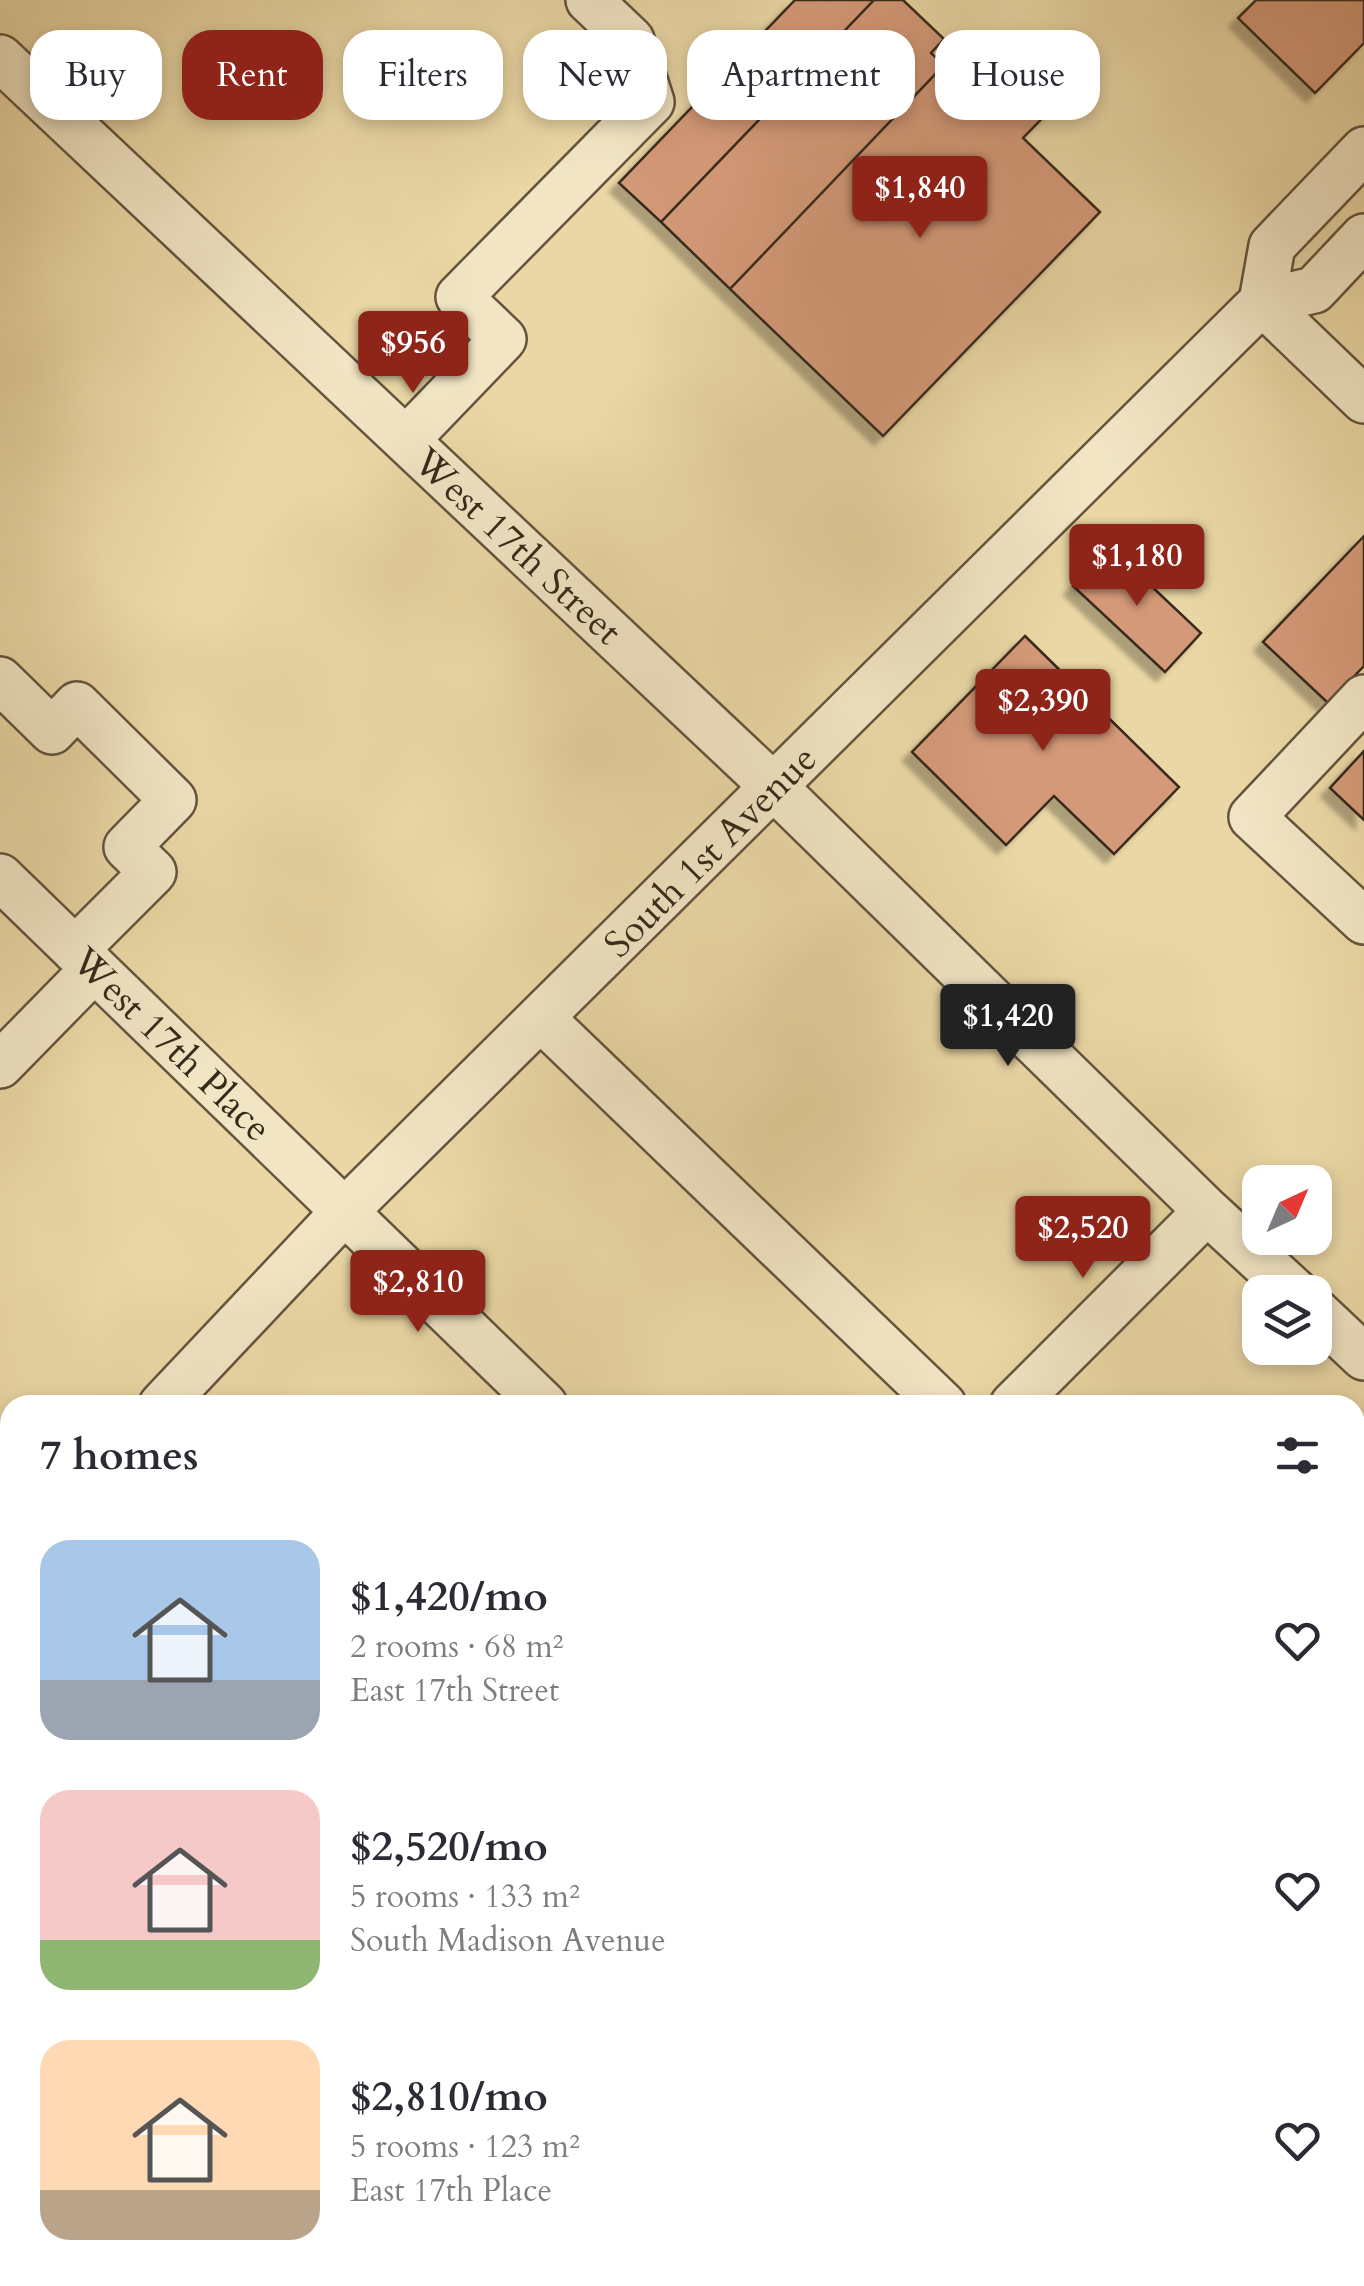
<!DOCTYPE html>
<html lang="en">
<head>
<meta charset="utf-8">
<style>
	:root { --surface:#fff; --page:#f7f7f7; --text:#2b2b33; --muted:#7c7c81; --accent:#8f2418 }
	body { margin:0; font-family:Cardo,serif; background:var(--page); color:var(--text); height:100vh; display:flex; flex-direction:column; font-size:38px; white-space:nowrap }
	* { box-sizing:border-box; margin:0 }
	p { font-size:32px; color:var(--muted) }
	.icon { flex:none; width:55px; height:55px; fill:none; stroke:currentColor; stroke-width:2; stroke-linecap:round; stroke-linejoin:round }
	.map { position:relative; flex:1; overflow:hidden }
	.side { position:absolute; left:0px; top:1395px; width:1365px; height:892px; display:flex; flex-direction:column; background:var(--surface); border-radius:30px 30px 0 0; box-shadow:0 5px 15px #0003 }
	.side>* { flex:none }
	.top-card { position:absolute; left:30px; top:30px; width:1305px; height:90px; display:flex; gap:20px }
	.needle { width:65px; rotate:44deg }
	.fabs { position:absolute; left:1242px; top:1165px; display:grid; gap:20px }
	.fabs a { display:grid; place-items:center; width:90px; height:90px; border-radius:20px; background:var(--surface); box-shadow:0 5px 15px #0003; font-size:50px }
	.price { position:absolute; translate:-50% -85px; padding:0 22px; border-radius:10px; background:var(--accent); color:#fff; font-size:32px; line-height:65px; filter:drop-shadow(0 2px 5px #0008) }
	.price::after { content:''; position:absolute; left:50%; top:60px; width:30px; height:22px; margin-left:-15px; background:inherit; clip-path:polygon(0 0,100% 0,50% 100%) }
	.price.selected { background:#222; color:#fff }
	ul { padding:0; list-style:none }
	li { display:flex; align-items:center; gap:30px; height:250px; padding:0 40px }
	li span { display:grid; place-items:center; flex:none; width:280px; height:200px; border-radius:30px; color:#555 }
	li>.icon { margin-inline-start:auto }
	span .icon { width:120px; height:120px; fill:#fffc; stroke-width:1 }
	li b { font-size:42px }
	h2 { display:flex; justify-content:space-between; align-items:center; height:120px; padding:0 40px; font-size:42px }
	.chip { padding:0 35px; border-radius:30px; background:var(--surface); box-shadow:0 5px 15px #0003; font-size:35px; line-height:90px }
	.chip.selected { background:var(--accent); color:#fff }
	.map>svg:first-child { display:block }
	.building { fill:#d49978; stroke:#37291a; stroke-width:2.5; filter:url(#shadow) }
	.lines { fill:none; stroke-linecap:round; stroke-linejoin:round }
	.minor-casing { stroke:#64543d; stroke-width:50 }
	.minor { stroke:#f1e5c4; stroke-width:45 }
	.labels { text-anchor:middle; stroke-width:10; stroke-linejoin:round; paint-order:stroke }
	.street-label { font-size:38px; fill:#37291a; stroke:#f1e5c4 }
</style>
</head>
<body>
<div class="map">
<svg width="1364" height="2286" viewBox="0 0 1364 2286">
	<defs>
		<filter id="shadow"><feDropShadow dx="-9" dy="9" stdDeviation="2.5" flood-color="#0004"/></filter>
	</defs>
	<rect width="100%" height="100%" fill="#ead7a5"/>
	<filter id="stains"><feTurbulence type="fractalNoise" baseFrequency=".002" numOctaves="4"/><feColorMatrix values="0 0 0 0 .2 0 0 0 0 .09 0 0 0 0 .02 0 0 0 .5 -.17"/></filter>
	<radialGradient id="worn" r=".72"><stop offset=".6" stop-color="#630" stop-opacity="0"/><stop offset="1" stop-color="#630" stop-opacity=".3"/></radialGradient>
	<path class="building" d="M795,0h79l-213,222 -42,-39z
		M874,0h29l41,39 -13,14 13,12 -214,224 -69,-67z
		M1256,0h108v43l-49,50 -77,-75z
		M996,46l60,58 -33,34 77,74 -217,224 -153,-147 214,-224 18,17z
		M1364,536v130l-36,37 -65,-61z
		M1110,547l91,86 -36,39 -92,-86z
		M1025,636l154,151 -65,67 -60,-58 -48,49 -94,-93z
		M1364,751v69l-34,-32z
		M1364,2175v111h-140l8,-8h123v-93z"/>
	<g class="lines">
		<defs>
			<path id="minor" d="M0,58l775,730 432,423 88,81
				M1262,302l10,-56 92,-96
				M1262,302l102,98
				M406,440l97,-101 -44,-42 192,-195 -20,-62 -42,-40
				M0,680l52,51 25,-26 96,95 -46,47 26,25 -78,78
				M1364,698l-112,119 112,104
				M0,877l544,528
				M541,1018l402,387
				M0,1065l94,-96
				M1315,1311l49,46
				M162,1405l182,-193 918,-910 52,-12 50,-53
				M1013,1405l194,-194
				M1355,1489l9,-9
				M0,1577l10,-10
				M0,1711l10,10
				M1355,1924l9,-10
				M0,2030l10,-10
				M591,2278l9,8
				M166,2286l8,-8
				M1005,2286l9,-8"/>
		</defs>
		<use href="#minor" class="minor-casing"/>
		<use href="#minor" class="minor"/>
	</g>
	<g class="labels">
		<g class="street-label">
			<text transform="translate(518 546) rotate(43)" y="13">West 17th Street</text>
			<text transform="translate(710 851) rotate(-45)" y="13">South 1st Avenue</text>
			<text transform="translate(172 1044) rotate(44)" y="13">West 17th Place</text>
		</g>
	</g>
	<rect width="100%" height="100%" filter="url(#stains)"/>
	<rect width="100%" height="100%" fill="url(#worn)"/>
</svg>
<div class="fabs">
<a><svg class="needle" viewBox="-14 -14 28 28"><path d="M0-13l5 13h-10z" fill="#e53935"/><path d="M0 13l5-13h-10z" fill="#7c7c81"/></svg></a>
<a><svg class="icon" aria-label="layers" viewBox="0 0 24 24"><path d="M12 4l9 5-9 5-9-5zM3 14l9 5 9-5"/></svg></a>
</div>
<b class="price" style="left:920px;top:241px">$1,840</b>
<b class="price" style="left:413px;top:396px">$956</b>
<b class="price" style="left:1137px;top:609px">$1,180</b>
<b class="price" style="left:1043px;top:754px">$2,390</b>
<b class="price selected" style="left:1008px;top:1069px">$1,420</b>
<b class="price" style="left:1083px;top:1281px">$2,520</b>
<b class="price" style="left:418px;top:1335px">$2,810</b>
<div class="top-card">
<a class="chip">Buy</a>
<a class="chip selected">Rent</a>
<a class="chip">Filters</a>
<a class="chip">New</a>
<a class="chip">Apartment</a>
<a class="chip">House</a>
</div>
<section class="side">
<h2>7 homes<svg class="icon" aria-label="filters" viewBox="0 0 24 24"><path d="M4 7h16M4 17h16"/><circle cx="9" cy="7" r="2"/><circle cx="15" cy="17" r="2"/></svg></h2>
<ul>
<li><span style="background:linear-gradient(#a9c7e8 70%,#9aa5b1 0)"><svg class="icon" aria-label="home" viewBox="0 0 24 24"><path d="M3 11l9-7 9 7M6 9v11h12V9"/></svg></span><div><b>$1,420/mo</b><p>2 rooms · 68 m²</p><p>East 17th Street</p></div><svg class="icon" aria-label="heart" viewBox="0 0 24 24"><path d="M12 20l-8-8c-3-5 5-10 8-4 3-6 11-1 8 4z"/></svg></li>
<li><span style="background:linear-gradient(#f6c9c9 75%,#8fb573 0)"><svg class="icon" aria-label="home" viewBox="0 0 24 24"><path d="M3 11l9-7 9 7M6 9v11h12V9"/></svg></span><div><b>$2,520/mo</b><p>5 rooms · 133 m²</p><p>South Madison Avenue</p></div><svg class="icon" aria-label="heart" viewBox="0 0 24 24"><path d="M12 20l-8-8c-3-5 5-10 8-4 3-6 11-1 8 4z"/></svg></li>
<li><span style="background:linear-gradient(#ffd9b3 75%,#b9a48a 0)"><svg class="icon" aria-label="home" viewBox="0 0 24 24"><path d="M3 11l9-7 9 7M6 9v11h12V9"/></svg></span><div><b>$2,810/mo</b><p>5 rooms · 123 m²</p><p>East 17th Place</p></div><svg class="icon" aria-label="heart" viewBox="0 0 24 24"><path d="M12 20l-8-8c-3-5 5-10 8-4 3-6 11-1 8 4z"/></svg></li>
</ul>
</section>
</div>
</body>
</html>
